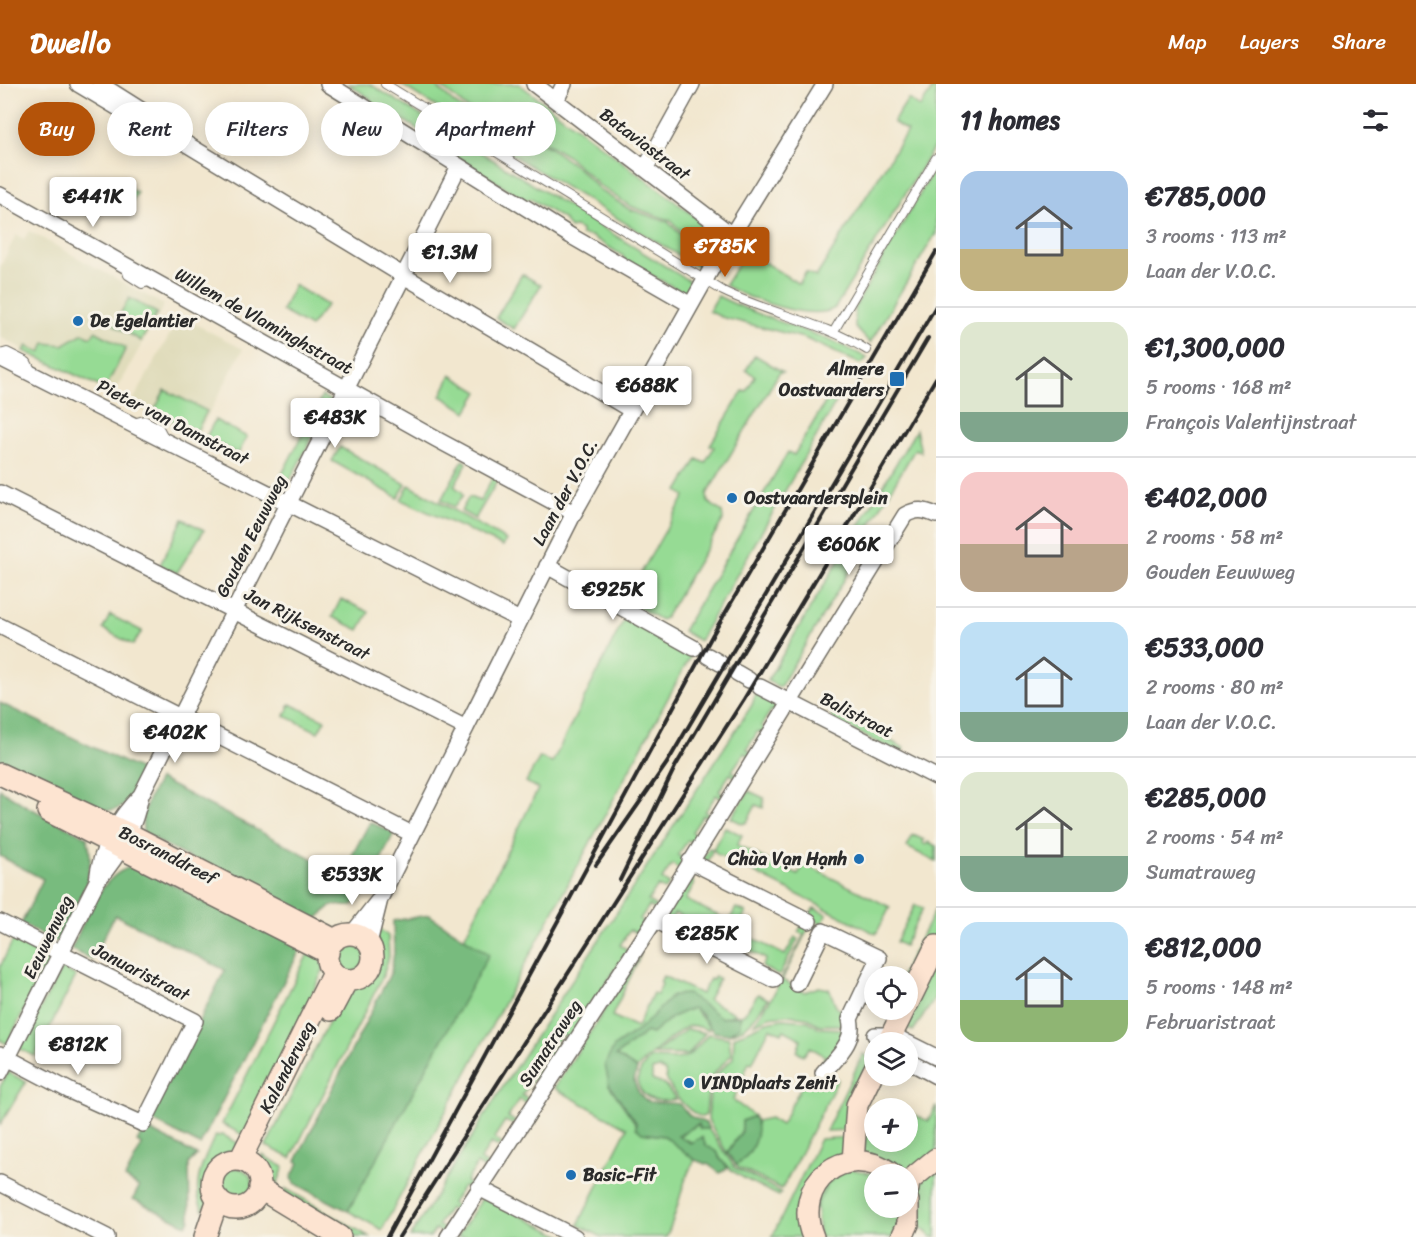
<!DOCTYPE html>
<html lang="en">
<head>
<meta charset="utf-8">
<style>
	:root { --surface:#fff; --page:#f2f2f3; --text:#2b2b33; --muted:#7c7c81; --line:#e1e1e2; --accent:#b45309 }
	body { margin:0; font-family:Sriracha,sans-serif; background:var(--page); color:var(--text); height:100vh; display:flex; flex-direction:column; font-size:22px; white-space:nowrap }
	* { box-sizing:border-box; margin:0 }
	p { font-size:20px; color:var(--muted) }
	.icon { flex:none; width:33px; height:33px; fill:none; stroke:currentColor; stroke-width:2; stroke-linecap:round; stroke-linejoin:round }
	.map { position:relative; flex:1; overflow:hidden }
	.side { display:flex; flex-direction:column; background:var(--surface); width:480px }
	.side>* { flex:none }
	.hud { position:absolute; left:18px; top:18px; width:570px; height:54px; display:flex; gap:12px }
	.fabs { position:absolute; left:864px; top:882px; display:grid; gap:12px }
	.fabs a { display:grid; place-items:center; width:54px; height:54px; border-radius:50%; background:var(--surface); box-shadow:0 3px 15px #0003; font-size:30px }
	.price { position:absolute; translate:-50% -51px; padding:0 14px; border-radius:6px; background:#fff; color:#222; font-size:20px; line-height:39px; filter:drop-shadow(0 2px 3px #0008) }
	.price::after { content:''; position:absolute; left:50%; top:36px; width:18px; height:14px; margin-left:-9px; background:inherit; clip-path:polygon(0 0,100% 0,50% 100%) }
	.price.on { background:var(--accent); color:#fff }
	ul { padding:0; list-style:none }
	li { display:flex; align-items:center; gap:18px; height:150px; padding:0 24px }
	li+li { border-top:2px solid var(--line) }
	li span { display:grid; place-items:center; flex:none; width:168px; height:120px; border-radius:18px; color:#555 }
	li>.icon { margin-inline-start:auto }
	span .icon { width:72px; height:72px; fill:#fffc; stroke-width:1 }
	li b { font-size:26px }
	h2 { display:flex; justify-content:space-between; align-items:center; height:72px; padding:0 24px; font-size:26px }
	.chip { padding:0 21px; border-radius:27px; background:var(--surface); box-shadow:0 3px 15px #0003; font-size:21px; line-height:54px }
	.chip.on { background:var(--accent); color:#fff }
	header { display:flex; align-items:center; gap:36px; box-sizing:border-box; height:84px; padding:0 30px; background:var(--accent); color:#fff }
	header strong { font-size:28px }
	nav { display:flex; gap:33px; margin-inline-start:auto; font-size:21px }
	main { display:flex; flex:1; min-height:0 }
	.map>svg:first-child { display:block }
	.built { fill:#e0dcbb }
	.green { fill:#96db94; stroke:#608360; stroke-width:1.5 }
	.forest { fill:#78bb7e; stroke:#527354; stroke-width:1.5 }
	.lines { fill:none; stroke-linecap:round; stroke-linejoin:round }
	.lane-casing { stroke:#716d64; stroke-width:10 }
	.street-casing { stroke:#716d64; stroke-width:18 }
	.secondary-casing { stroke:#716d64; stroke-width:24 }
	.lane { stroke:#fff; stroke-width:8 }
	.street { stroke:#fff; stroke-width:15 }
	.secondary { stroke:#fde4d1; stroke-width:21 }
	.rail { stroke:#2b2b2b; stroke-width:4 }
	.poi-dot { fill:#1f6fb2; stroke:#f7f3e8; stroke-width:2 }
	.labels { text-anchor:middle; stroke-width:6; stroke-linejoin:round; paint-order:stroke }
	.street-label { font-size:18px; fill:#2b2b2b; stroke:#f7f3e8 }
	.poi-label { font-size:18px; font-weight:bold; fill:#2b2b2b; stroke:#f7f3e8; text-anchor:start }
</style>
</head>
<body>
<header>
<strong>Dwello</strong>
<nav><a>Map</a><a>Layers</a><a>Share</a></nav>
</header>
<main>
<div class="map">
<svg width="936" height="1153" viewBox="0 0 936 1153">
	<rect width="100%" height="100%" fill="#f7f3e8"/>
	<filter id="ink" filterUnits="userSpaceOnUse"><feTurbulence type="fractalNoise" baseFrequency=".0167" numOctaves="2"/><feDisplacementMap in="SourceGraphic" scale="12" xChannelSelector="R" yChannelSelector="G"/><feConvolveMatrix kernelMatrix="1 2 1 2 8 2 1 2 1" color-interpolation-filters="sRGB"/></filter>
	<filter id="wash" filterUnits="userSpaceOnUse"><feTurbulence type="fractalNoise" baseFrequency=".008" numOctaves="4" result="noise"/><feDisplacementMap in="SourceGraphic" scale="24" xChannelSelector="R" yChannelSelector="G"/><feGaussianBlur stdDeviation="1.35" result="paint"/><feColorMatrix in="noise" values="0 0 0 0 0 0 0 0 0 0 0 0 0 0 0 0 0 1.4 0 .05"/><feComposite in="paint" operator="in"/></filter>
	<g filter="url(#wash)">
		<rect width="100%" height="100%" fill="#f2e7cf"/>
		<path class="built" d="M29,147l135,74 -51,90 -113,-58v-69l16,-33 8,4z
			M180,232l63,33 -47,89 -65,-34z"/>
		<path class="green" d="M348,0h22l324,200 -4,8h-7l-57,-30 -3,-6 -32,-20 -10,-1v-5l-6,-3 -5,1 -7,-9 -32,-20 -6,1 -95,-59 -2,-5 -29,-19 -5,1 -23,-14 -1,-6z
			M400,0h34l21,20 26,16 -7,11z
			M438,0h81l199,150 3,8 -11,17 -39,-38 -41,-15 -30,-20 -31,-29 -18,-11 -84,-38z
			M936,0v60l-101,164c-22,14 -89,-9 -110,-23l21,-34 53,33 7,-12 10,5 91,-146 -14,-9 15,-23 12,8z
			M493,40l56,23 29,21 23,23 28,18 39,13 40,40 -5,8 -217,-131z
			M936,82v67l-66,110 -15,-16v-20z
			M108,93l29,16 -11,20 -29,-16z
			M522,190l19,11 -27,44 -18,-11z
			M294,201l33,20 -17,22 -28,-16z
			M718,212c48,25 101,35 149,62l-6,6 -57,-26 -83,-21 -12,-6z
			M129,214l28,15 -16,28 -27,-16z
			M95,247l31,17 -21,41 -81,-38 3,-5 14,7 4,-10 18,2 20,-12 8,4z
			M755,271l28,17 -4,1 -72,121 1,8 14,10 1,8 -58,98 -4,2 -40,-22 6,-11 9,4 8,-16 -3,-2 44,-77 -7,-5 19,-32 8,4 9,-16 -4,-2 33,-54 3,1 9,-16 -9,-6z
			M451,291l28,17 -12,20 -26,-16z
			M165,306l42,21 -11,21 -42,-21z
			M843,306l-144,251 -16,-10 105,-179 6,3 34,-57 -4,-2z
			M322,312l9,5 -43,83 -9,-4z
			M215,336l32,17 -9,17 -32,-17z
			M916,346l5,22 -6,-3 -59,100 5,3 -81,135 -13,-6z
			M340,363l66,37 -8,14 -66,-37z
			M463,376l4,3 -13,23 8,6 1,4 -9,11 -13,-7z
			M493,393l5,3 -23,39 -14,-8 8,-14 11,4z
			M409,401l97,55 -3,6 -102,-46z
			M183,435l21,11 -27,43 -17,-8z
			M341,515l28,13 -10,18 -27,-13z
			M110,531l32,16 -9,14 -30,-16z
			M625,533l55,30 10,10 -308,573 -34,-19 140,-257 -25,-14 75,-151 -12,-7 14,-25 12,6z
			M756,609l22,14 -2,6 -5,-3 -10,16 8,6 -3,3 -8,-4 -11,18 7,5 -2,3 -8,-4 -12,18 8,5 -2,3 -8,-5 -11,17 7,6 -2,3 -8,-5 -11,17 8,5 -2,3 -8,-5 -11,17 8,6 -5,6 -7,-4 -10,15 7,5 -6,9 -7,-5 -10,15 7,5 -4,6 -7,-4 -10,15 8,5 -2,3 -5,-3 -9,13 5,4 -7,11 -8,-4 -10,15 8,5 -58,89 -8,-5 -12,17 8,6 -2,3 -8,-4 -12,17 8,6 -2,3 -8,-5 -12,18 8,5 -3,4 -7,-5 -12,18 8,5 -2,3 -9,-4 -11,17 8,6 -3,3 -8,-4 -11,17 8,5 -3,4 -8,-5 -11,18 8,5 -3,3 -8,-4 -11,17 8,6 -3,3 -8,-4 -11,17 8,5 -3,4 -7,-5 -6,8h-20l85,-138 257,-394z
			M290,620l35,16 -7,12 -33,-16z
			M828,623l76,41 -3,6 -68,-34z
			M749,707l15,7 -1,10 -7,-3 -9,17 -4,2 -12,-6z
			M725,743l17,8 -5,10 61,30 6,-11 86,43 -14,27 -159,-80 -4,-5 -6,14 -6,-2 8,-13 4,1z
			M913,751l11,5 -1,3 3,2 2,-3 8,4v16l-29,-15z
			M690,793l4,6 -8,17 43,21 7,-13 10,4 -7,13 6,3 -2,6 42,21 10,-18 3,2 -19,37 -17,-9 4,-8 -36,-18 -4,8 -4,-2 4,-8 -32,-16 -4,8 -4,-2 4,-8 -15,-8 -5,8 -6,-3z
			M915,821l8,3 -19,38 -8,-4z
			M814,824l13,6 -5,10 -9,-5 -31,61 23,12 14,-5 10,2 8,19 10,5 -2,12h-26l-13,-8 -20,-2 -17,2 -15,7 18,-27 32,-62 -6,-3z
			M936,824v32l-28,56v-20h-7z
			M377,843l11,9 1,21 -6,19 -92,182 -25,-12 77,-152 32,-21c7,-16 1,-29 2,-46z
			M13,856l37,20 -43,84 -7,-4v-73z
			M334 872a16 16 0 1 1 32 0a16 16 0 1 1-32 0Z
			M310,866l10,9 4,9 -77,169 -25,-13z
			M641,870l-29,62 25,11 16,-34 4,2 5,-11 -2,-2 3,-6 38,18 9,-15 3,1 2,-4 4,3 -11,21 28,14 -14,4 -34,-23 -15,1 -33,33 -26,18 -5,38 33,48 22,3 31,24c-15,23 -16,52 -29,77h-64l-24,-12 49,-97 -73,-40z
			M936,871v42l-23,34 -12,-6z
			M62,884l14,8 -41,80 -16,-7z
			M758,910l10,5c-12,15 -19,32 -40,35l5,-2 8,-13 -1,-4 4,-1z
			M693,923l16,20 -1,3c-6,-2 -13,-5 -19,-4 -7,1 -47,36 -52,43l-21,-13 30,-24 6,2 20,-17z
			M783,935l25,2 10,7 28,1v6l-25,30 4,-9 -15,-9 -6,8 -7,-3 4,-13 -17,-9 -2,3 -12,-5 -18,35 -3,-1 -16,38 21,16 -12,5v9l-15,23 -19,-33 2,-27 3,-15 20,-20 1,-21 33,-15z
			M687,945l18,4 -17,22 -34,-1z
			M708,950l21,4 2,17 -22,24 -3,36 -4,2c-15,-5 -36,-30 -37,-45l-6,-4 -7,2v10l13,5 11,14c-17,4 -34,2 -39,-18l4,-12 9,-11c36,1 35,6 58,-24z
			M863,970l11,6 -24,70 -24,1z
			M8,988l18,10 -26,43v-38z
			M829,989l9,7 -56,109 -43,-21 -3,-3c15,-10 21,-27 20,-44l14,-3 11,7 24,-46 17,7z
			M936,1022v48c-39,28 -34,23 -76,3l-2,-20 12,-4 4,-10v19h34v-30l20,9z
			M699,1040l1,5h9l26,39 46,24 -2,4c-16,-8 -57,-25 -61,-43 -13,-9 -27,-9 -40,-17z
			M223,1051l20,11c-23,19 -45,16 -33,56l-7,8c-13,-23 0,-48 10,-70l3,-4z
			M850,1053l-1,6 -49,94h-28l48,-98z
			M262,1071l22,12 -11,27c-9,-11 -14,-25 -11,-39z
			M936,1081v72h-4c-32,-23 -19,-50 4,-72z
			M846,1084l28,6v34h30l-7,29h-78l-3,-43z
			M220 1100a16 16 0 1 1 32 0a16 16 0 1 1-32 0Z
			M286,1105l84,48h-23l-66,-39z
			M483,1113l81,40h-107z"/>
		<path class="forest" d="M0,619l145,69c-6,10 -12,27 -22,34 -24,18 -98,-27 -123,-39z
			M159,695l183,95 28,-52 24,11c-7,13 -32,71 -44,73 -7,1 -12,-2 -19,0l-19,17 -168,-89c-6,-21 6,-37 15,-55z
			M0,705l26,17 61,31c12,39 -12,71 -30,105l-36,-18 22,-45 -43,-23z
			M134,782l168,80 -102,199 -51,-26 76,-149 -110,-55 -23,45 -21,-11c15,-29 28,-75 63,-83z
			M429,831l60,39 -141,257 -54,-28 -3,-5 8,-15 -3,-2 95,-189 3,-19 -1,-32z
			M688,910l34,24 18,-3v11l-12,8 -15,-2 -13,-19 -7,-5 -21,9 -20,17 -6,-2 -30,24 21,13 -3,12c9,30 23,19 45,23l11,12 16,7 3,6h-9l-2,-5 -20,12 12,7 12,-6 4,8 12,8 1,5 9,10 -8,5 -11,-8 -14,-5 -31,-24 -22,-3 -6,-5v-6l-27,-37 -4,-21 9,-17 26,-18 33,-34z
			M754,1032c8,17 -2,39 -18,49l-9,-12 15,-22v-10z
			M145,1044l52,27 -8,8 1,57 -4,5 -53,-26 6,-12 -14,-9 17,-33 -5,-3z"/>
	</g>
	<g filter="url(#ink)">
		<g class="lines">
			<defs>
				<path id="lane" d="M385,0l338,207c47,23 100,31 144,59
					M125,182l3,9 14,9 10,-3
					M834,247l102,-173
					M0,270l7,-2 20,10 5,10
					M133,339l11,-3 15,8 6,11"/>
				<path id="street" d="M78,0l47,28
					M100,0l57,36 8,11 239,145 227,134
					M328,0l243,152 120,69
					M534,0l199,152
					M556,17l8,-17
					M645,85l47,-85
					M0,111l436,244 138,74
					M0,274l520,262
					M0,409l466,235
					M547,482l147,82
					M0,542l412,208
					M708,572l12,7
					M737,589l12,7
					M760,603l176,90
					M690,777l119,60
					M97,797c3,-32 21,-63 44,-86l318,-629
					M655,836l119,60
					M0,838l195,99 -52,103 -71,-32 -72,-38
					M352,850l26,-33
					M369,859l11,-44 194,-386 140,-249 111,-180
					M797,900l26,-53 56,27 -29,61c6,23 -14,38 -27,54
					M880,958l-5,-7h17l14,7
					M908,959l28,14
					M908,977l28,15
					M0,989l97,-192c22,-25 38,-53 44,-86
					M0,1099l107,54
					M479,1104l96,49
					M448,1153l207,-317 250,-405c12,-7 19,-5 31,0"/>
				<path id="secondary" d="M0,690l129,60 206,106
					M48,727l280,142
					M327 873a23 23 0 1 1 46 0a23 23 0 1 1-46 0Z
					M908,919l28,-57
					M331,926l16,-30
					M888,958l16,-32
					M240,1076l93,-187
					M212 1100a24 24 0 1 1 48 0a24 24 0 1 1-48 0Z
					M853,1078l4,-57 17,-35
					M259,1104l81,49
					M908,1105l1,-8 27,-22
					M205,1153l13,-38
					M813,1153c-22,-53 32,-98 79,-63
					M902,1153l6,-13v-23"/>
			</defs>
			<use href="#lane" class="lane-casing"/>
			<use href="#street" class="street-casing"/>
			<use href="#secondary" class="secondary-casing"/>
			<use href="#lane" class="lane"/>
			<use href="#street" class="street"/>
			<use href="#secondary" class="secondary"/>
			<path class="rail" d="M596,781l71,-102 269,-457
				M620,796l55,-113 253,-429
				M387,1153l326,-603 223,-382
				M399,1153l345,-538 192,-321"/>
		</g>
	</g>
	<g class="poi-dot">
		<circle cx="78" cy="237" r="6"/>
		<rect x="889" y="287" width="16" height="16" rx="3"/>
		<circle cx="732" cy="414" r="6"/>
		<circle cx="859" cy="775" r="6"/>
		<circle cx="689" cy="999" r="6"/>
		<circle cx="571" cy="1091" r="6"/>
	</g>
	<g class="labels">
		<g class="street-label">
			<text transform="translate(645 60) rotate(37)" y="6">Bataviastraat</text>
			<text transform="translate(264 237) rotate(29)" y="6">Willem de Vlaminghstraat</text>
			<text transform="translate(173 338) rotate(27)" y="6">Pieter van Damstraat</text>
			<text transform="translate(565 408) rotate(-62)" y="6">Laan der V.O.C.</text>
			<text transform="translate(251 452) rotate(-63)" y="6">Gouden Eeuwweg</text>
			<text transform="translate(307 540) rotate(27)" y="6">Jan Rijksenstraat</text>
			<text transform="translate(857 631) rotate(27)" y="6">Balistraat</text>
			<text transform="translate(168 771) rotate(27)" y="6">Bosranddreef</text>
			<text transform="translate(48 853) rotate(-64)" y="6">Eeuwenweg</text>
			<text transform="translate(141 888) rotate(27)" y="6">Januaristraat</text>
			<text transform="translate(550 959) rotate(-57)" y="6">Sumatraweg</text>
			<text transform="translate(287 983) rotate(-63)" y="6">Kalenderweg</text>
		</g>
		<g class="poi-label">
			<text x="90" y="243">De Egelantier</text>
			<text x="884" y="291" text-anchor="end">Almere<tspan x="884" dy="21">Oostvaarders</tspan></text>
			<text x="744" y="420">Oostvaardersplein</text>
			<text x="847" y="781" text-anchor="end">Chùa Vạn Hạnh</text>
			<text x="701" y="1005">VINDplaats Zenit</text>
			<text x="583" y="1097">Basic-Fit</text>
		</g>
	</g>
</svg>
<div class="fabs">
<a><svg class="icon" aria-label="locate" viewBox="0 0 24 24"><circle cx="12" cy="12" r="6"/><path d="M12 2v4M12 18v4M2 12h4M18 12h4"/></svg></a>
<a><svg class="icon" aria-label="layers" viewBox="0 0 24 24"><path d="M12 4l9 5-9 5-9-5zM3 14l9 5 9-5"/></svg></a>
<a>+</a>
<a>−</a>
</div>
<b class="price" style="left:93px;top:144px">€441K</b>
<b class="price on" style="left:725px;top:194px">€785K</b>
<b class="price" style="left:450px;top:200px">€1.3M</b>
<b class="price" style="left:647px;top:333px">€688K</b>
<b class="price" style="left:335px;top:365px">€483K</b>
<b class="price" style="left:849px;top:492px">€606K</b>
<b class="price" style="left:613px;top:537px">€925K</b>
<b class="price" style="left:175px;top:680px">€402K</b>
<b class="price" style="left:352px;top:822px">€533K</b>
<b class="price" style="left:707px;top:881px">€285K</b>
<b class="price" style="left:78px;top:992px">€812K</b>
<div class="hud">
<a class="chip on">Buy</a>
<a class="chip">Rent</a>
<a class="chip">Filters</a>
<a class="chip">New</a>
<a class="chip">Apartment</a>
</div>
</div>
<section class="side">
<h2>11 homes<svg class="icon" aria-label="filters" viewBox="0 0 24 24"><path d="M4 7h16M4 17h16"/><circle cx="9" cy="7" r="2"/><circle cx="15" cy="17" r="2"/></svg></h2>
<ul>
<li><span style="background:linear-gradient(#a9c7e8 65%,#c2b280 0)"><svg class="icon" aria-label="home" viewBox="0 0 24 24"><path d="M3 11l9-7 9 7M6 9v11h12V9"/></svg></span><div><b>€785,000</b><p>3 rooms · 113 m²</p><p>Laan der V.O.C.</p></div></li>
<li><span style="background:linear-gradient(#dfe7d0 75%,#7fa58c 0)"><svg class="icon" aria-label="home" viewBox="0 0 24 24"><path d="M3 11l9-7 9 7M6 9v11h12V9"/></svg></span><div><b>€1,300,000</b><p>5 rooms · 168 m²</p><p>François Valentijnstraat</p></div></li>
<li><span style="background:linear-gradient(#f6c9c9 60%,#b9a48a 0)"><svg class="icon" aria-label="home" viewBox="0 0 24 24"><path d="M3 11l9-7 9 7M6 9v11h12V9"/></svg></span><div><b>€402,000</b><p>2 rooms · 58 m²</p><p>Gouden Eeuwweg</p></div></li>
<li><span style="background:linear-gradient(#bfe0f5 75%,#7fa58c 0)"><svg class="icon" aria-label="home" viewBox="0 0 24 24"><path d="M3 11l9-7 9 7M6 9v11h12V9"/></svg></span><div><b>€533,000</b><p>2 rooms · 80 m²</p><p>Laan der V.O.C.</p></div></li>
<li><span style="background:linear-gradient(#dfe7d0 70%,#7fa58c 0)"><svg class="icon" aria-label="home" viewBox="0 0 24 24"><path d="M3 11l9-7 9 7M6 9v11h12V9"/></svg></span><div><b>€285,000</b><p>2 rooms · 54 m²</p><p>Sumatraweg</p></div></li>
<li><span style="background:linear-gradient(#bfe0f5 65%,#8fb573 0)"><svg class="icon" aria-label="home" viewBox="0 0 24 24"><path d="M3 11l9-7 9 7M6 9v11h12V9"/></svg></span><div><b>€812,000</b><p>5 rooms · 148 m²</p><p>Februaristraat</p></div></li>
</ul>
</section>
</main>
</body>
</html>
